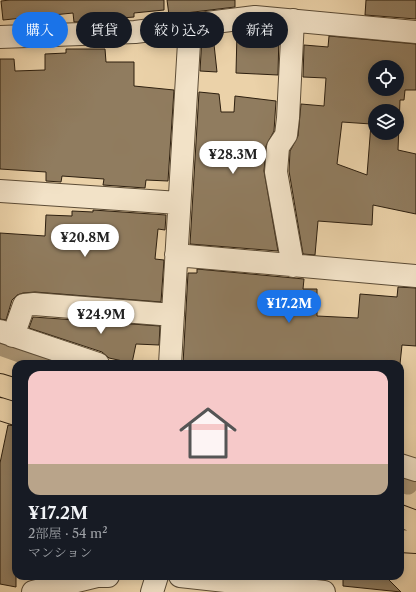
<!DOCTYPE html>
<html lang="ja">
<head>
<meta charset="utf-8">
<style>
	:root { --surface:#171b24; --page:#20242c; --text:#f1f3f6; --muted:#9ea1a6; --line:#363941; --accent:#1a73e8 }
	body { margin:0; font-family:"Libre Caslon Text","Noto Serif JP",serif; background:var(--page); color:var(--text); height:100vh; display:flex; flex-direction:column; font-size:15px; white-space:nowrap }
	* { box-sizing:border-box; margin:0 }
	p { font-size:13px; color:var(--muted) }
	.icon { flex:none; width:22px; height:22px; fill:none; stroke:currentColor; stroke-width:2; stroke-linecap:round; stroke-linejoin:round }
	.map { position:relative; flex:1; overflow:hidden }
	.panel { position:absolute; left:12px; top:360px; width:392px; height:220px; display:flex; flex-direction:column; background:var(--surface); border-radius:12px; box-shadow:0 2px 10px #0003 }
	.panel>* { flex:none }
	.hud { position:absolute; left:12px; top:12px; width:392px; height:36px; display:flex; gap:8px }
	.fabs { position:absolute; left:368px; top:60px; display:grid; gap:8px }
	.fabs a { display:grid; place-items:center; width:36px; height:36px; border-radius:50%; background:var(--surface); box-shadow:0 2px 10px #0003; font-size:20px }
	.price { position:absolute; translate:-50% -34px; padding:0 9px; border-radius:14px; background:#fff; color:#222; font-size:13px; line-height:26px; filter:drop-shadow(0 1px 2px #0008) }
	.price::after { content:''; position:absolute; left:50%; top:24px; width:12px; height:9px; margin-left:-6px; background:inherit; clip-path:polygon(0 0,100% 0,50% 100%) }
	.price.active { background:var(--accent); color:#fff }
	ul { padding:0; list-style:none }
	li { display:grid; align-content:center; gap:8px; height:212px; padding:0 16px }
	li+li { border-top:1px solid var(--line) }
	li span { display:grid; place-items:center; height:124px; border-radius:12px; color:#555 }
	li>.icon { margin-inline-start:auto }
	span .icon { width:72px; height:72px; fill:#fffc; stroke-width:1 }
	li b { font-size:17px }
	.tag { padding:0 14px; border-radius:18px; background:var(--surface); box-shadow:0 2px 10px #0003; font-size:14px; line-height:36px }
	.tag.active { background:var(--accent); color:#fff }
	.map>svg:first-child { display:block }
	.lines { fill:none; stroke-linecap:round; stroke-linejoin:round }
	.canal { stroke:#aa9575; stroke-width:19 }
	.building { fill:#907c5f; stroke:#2d1f0f; fill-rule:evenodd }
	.minor-casing { stroke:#5c4c36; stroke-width:24 }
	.major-casing { stroke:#2d1f0f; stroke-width:24 }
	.minor { stroke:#f2e2c7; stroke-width:22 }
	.major { stroke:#ebd2a9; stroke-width:22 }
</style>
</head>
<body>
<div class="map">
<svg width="416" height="592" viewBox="0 0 416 592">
	<rect width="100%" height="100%" fill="#ebd2a9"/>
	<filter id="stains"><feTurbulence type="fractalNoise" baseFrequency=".005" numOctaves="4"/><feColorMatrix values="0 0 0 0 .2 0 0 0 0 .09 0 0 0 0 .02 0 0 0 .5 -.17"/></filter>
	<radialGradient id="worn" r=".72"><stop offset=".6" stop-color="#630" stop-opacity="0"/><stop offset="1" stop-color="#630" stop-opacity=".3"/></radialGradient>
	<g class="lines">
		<path class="canal" d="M0,346l51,18
			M400,482l8,3"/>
	</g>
	<path class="building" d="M10,0h154v10l-30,3v4l-12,1v2l-48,2 -1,-9 -70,7 -2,-19z
		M167,0h68v7l-66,8z
		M366,0h50v19l-51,-4z
		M247,31l32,1 -1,43 -42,-2 1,-41z
		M213,35l4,37 -17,-1 2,-35z
		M329,36l87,8v46h-11l-1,10h-4l-2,50 18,4v60l-43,-9 -1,20 -54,-4 -3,34 -12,-1 -14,-83 1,-20 8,-15 3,-32 23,2 2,-28 -23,-1 1,-32 24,2zM375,67h22v22h-22zM375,111h22v22h-22zM342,122l29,2 -4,51 -30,-11z
		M66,49h39l1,13h28v24l40,4 -6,91 -22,-1 -1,8 -42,-3 1,-6 -42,-3 -1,6 -15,-1v-9l-46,-3v-110h14l1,12 30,-1v-16l21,-1z
		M199,92l20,2 2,18h13l1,-16 41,5 -2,30 -8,15 -2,25 14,80 -88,-7z
		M93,210l73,5 -1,15 -7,-1 -3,30 9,1 -3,42 -126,-10 -12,1 -6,2 -5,5 -6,20 -6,-1v-86l45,3 1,-21 26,1v-5l21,1z
		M197,269l107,10 -1,10h14v27l41,2 2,-24 37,3 1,-10 18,1v58l-14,-1 -2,19h-217l5,-91h9z
		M33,317l127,9 -1,19 -23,-1 -4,19 -23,-5 -7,-6 -73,-24z
		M8,425l8,1v161l-16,-3v-121z
		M343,576h42l16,16 -58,-6z"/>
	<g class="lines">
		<defs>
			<path id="minor" d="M0,37l135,-5 120,-15 161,15
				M0,191l179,12
				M176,255l240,21
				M293,266l-17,-94 2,-25 8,-12 2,-17 5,-98
				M0,331l98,33
				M13,336l11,-31 10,-1 139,11
				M170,364l20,-338
				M400,465l16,5
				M180,576l144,16
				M33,592l64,-16h11
				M152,592l5,-16"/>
			<path id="major" d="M0,385l16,5
				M0,409l16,5
				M400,516l16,6
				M400,541l16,1"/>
		</defs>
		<use href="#minor" class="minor-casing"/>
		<use href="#major" class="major-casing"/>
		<use href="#minor" class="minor"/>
		<use href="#major" class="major"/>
	</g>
	<rect width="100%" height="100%" filter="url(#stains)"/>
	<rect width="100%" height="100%" fill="url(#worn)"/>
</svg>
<div class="fabs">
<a><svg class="icon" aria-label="locate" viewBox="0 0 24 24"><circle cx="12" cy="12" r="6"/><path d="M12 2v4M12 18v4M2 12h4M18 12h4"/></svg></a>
<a><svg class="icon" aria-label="layers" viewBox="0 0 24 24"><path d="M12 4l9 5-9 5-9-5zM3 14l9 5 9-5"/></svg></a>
</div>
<b class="price" style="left:233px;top:175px">¥28.3M</b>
<b class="price" style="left:85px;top:258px">¥20.8M</b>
<b class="price active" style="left:289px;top:324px">¥17.2M</b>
<b class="price" style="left:101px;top:335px">¥24.9M</b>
<div class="hud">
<a class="tag active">購入</a>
<a class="tag">賃貸</a>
<a class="tag">絞り込み</a>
<a class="tag">新着</a>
</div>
<section class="panel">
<ul>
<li><span style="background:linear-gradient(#f6c9c9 75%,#b9a48a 0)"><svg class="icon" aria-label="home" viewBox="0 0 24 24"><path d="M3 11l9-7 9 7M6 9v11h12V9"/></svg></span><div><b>¥17.2M</b><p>2部屋 · 54 m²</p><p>マンション</p></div></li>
</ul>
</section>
</div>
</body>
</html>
